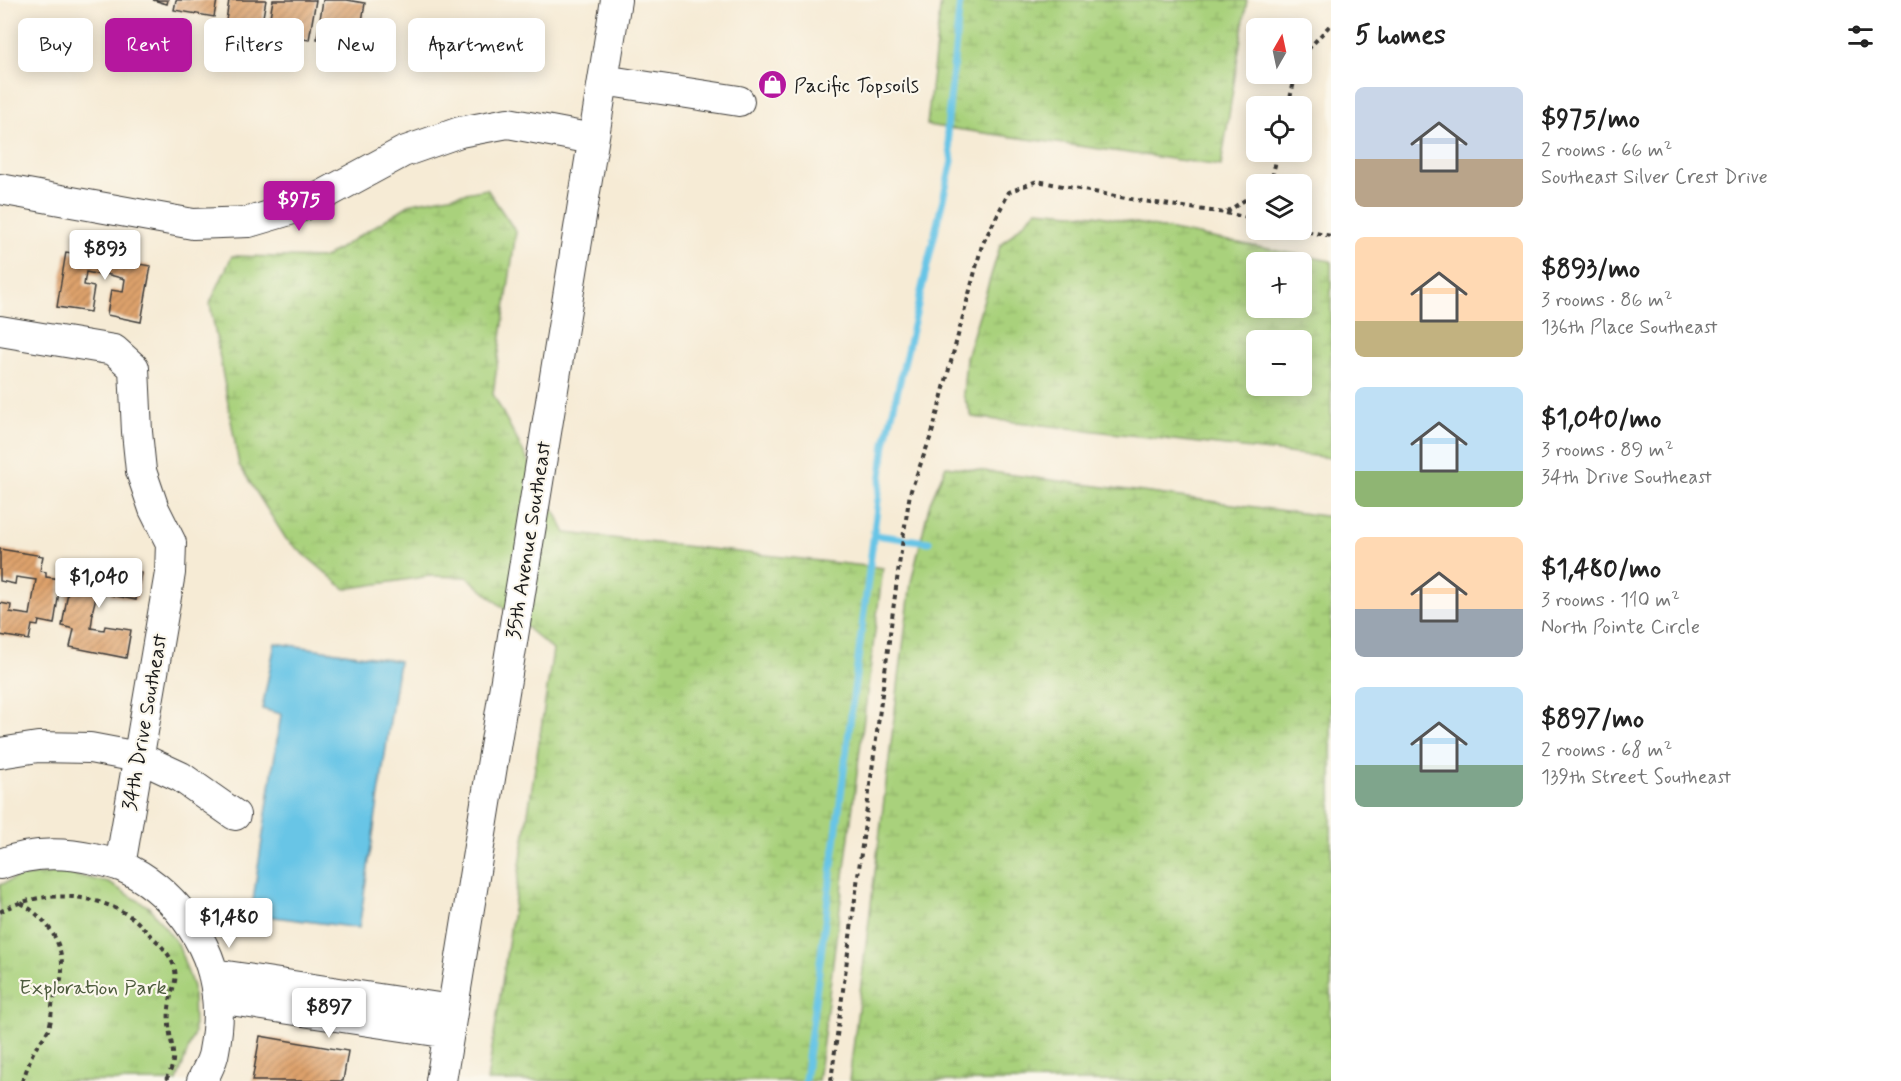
<!DOCTYPE html>
<html lang="en">
<head>
<meta charset="utf-8">
<style>
	:root { --surface:#fff; --page:#f6f6f6; --text:#222; --muted:#767676; --accent:#b5179e }
	body { margin:0; font-family:Mynerve,sans-serif; background:var(--page); color:var(--text); height:100vh; display:flex; flex-direction:column; font-size:22px; white-space:nowrap }
	* { box-sizing:border-box; margin:0 }
	p { font-size:20px; color:var(--muted) }
	.icon { flex:none; width:33px; height:33px; fill:none; stroke:currentColor; stroke-width:2; stroke-linecap:round; stroke-linejoin:round }
	.map { position:relative; flex:1; overflow:hidden }
	.details { display:flex; flex-direction:column; background:var(--surface); width:570px }
	.details>* { flex:none }
	.hud { position:absolute; left:18px; top:18px; width:570px; height:54px; display:flex; gap:12px }
	.needle { width:39px; rotate:9deg }
	.fabs { position:absolute; left:1246px; top:18px; display:grid; gap:12px }
	.fabs a { display:grid; place-items:center; width:66px; height:66px; border-radius:9px; background:var(--surface); box-shadow:0 3px 15px #0003; font-size:30px }
	.price { position:absolute; translate:-50% -51px; padding:0 14px; border-radius:6px; background:#fff; color:#222; font-size:20px; line-height:39px; filter:drop-shadow(0 2px 3px #0008) }
	.price::after { content:''; position:absolute; left:50%; top:36px; width:18px; height:14px; margin-left:-9px; background:inherit; clip-path:polygon(0 0,100% 0,50% 100%) }
	.price.on { background:var(--accent); color:#fff }
	ul { padding:0; list-style:none }
	li { display:flex; align-items:center; gap:18px; height:150px; padding:0 24px }
	li span { display:grid; place-items:center; flex:none; width:168px; height:120px; border-radius:9px; color:#555 }
	li>.icon { margin-inline-start:auto }
	span .icon { width:72px; height:72px; fill:#fffc; stroke-width:1 }
	li b { font-size:26px }
	h2 { display:flex; justify-content:space-between; align-items:center; height:72px; padding:0 24px; font-size:26px }
	.chip { padding:0 21px; border-radius:9px; background:var(--surface); box-shadow:0 3px 15px #0003; font-size:21px; line-height:54px }
	.chip.on { background:var(--accent); color:#fff }
	main { display:flex; flex:1; min-height:0 }
	.map>svg:first-child { display:block }
	.wetland { fill:url(#wetland-marsh); stroke:#62764c; stroke-width:1.5; fill-rule:evenodd }
	.park { fill:url(#park-tufts); stroke:#62764c; stroke-width:1.5 }
	.water { fill:#68c5e6; stroke:#427081; stroke-width:1.5 }
	.lines { fill:none; stroke-linecap:round; stroke-linejoin:round }
	.stream { stroke:#68c5e6; stroke-width:7 }
	.building { fill:url(#building-hatch) }
	.minor-casing { stroke:#3d3b38; stroke-width:32 }
	.path { stroke:#3d3b38; stroke-width:4; stroke-dasharray:4.5 4.5; stroke-linecap:butt }
	.minor { stroke:#fff; stroke-width:30 }
	.labels { text-anchor:middle; stroke-width:4.5; stroke-linejoin:round; paint-order:stroke }
	.poi-label { font-size:21px; fill:#1c1c1c; stroke:#fbf7ec; text-anchor:start }
	.street-label { font-size:21px; fill:#1c1c1c; stroke:#fbf7ec }
	.park-label { font-size:21px; fill:#4d5b3d; stroke:#fbf7ec }
</style>
</head>
<body>
<main>
<div class="map">
<svg width="1331" height="1081" viewBox="0 0 1331 1081">
	<defs>
		<pattern id="wetland-marsh" width="20" height="14" patternUnits="userSpaceOnUse" patternTransform="scale(1.5)"><rect width="20" height="14" fill="#a9d17b"/><path d="M1 5h8M5 5V1M11 12h8M15 12V8" fill="none" stroke="#91b36a"/></pattern>
		<pattern id="park-tufts" width="24" height="20" patternUnits="userSpaceOnUse" patternTransform="scale(1.5)"><rect width="24" height="20" fill="#a9d17b"/><path d="M3 7l-1-3M5 7V3M7 7l1-3M15 17l-1-3M17 17v-4M19 17l1-3" fill="none" stroke="#91b36a"/></pattern>
		<pattern id="building-hatch" width="6" height="6" patternUnits="userSpaceOnUse" patternTransform="scale(1.5)"><rect width="6" height="6" fill="#dea26c"/><path d="M-1 1l2-2M0 6l6-6M5 7l2-2" fill="none" stroke="#b38358"/></pattern>
	</defs>
	<rect width="100%" height="100%" fill="#fbf7ec"/>
	<filter id="ink" filterUnits="userSpaceOnUse"><feTurbulence type="fractalNoise" baseFrequency=".0167" numOctaves="2"/><feDisplacementMap in="SourceGraphic" scale="12" xChannelSelector="R" yChannelSelector="G"/><feConvolveMatrix kernelMatrix="1 2 1 2 8 2 1 2 1" color-interpolation-filters="sRGB"/></filter>
	<filter id="wash" filterUnits="userSpaceOnUse"><feTurbulence type="fractalNoise" baseFrequency=".008" numOctaves="4" result="noise"/><feDisplacementMap in="SourceGraphic" scale="24" xChannelSelector="R" yChannelSelector="G"/><feGaussianBlur stdDeviation="1.35" result="paint"/><feColorMatrix in="noise" values="0 0 0 0 0 0 0 0 0 0 0 0 0 0 0 0 0 1.4 0 .05"/><feComposite in="paint" operator="in"/></filter>
	<g filter="url(#wash)">
		<rect width="100%" height="100%" fill="#f6ebd5"/>
		<path class="wetland" d="M941,0h306l-26,166 -294,-41z
			M487,189l29,43 -23,162 73,139 317,35 -65,513h-331l66,-431 -86,-73 -37,-1 -85,13 -59,-50 -47,-74 -29,-162 22,-47 92,2 88,-55z
			M1037,210l58,5 236,46v197l-359,-41 -9,-22 3,-37 34,-112zM1257,262h45v46h-45zM1257,340h45v46h-45z
			M946,466l385,51v564h-482l62,-499 19,-80z"/>
		<path class="park" d="M64,872l45,11 40,24 29,37 15,43 1,46 -17,48h-177v-196l18,-8z"/>
		<path class="water" d="M275,643l124,18 -40,267 -108,-14 30,-200 -19,-5z"/>
		<g class="lines">
			<path class="stream" d="M874,535l55,7
				M805,1081l80,-637 67,-283 -5,-32 13,-129"/>
		</g>
		<g id="blocks">
			<path class="building" d="M153,0h15l-1,4z
				M176,0h41l-3,17 -40,-7z
				M229,0h37l-6,34 -35,-6z
				M273,0h43l-7,40 -42,-7z
				M323,0h24l18,3 -7,43 -41,-7z
				M88,243l46,8 -2,12 19,3 -10,56 -34,-7 4,-25 12,2 2,-13 -19,-5 -6,-1v2l-14,-3 -2,13 10,2 -4,25 -33,-5 9,-55 19,3z
				M0,549l43,7 -3,15 6,1v5l15,2 -7,45 -15,-3 -1,5 -6,-1 -3,15 -29,-5v-32l11,2 -1,7 20,3 6,-35 -20,-3 -1,7 -15,-3z
				M86,563l55,10 -5,27 -25,-5v-4l-13,-2 -6,24h1l-2,15 13,2 1,-4 26,4 -5,28 -56,-11 4,-18 -12,-3 8,-46 12,2z
				M260,1036l88,15 -5,30h-91z"/>
		</g>
	</g>
	<g filter="url(#ink)">
		<use href="#blocks" fill-opacity="0" stroke="#3d3b38" stroke-width="1.5"/>
		<g class="lines">
			<defs>
				<path id="minor" d="M603,80l136,21
					M0,189l193,35 56,-2 54,-16 100,-54 57,-20 48,-9 85,16
					M0,331l114,19 20,18 3,64 4,39 13,38 17,34 -1,30 -50,293
					M0,753l38,-6 52,1 48,9 43,20 54,38
					M0,864c30,-12 63,-12 94,-5 9,2 18,4 27,7 50,22 91,75 96,130 2,17 0,39 -3,55 -1,10 -8,21 -12,30
					M213,974l239,36
					M217,998l232,35
					M441,1081l175,-1081"/>
			</defs>
			<use href="#minor" class="minor-casing"/>
			<path class="path" d="M1302,56l29,-32
				M1288,106l8,-32
				M1268,184l3,-2 7,-30
				M1226,213l31,7
				M1299,230l32,6
				M21,903c27,16 46,43 40,76 -1,8 -5,15 -8,22 -2,8 -1,15 -3,23 -2,10 -11,18 -16,27 -5,9 -7,20 -12,30
				M0,912c39,-23 94,-20 131,5 7,4 12,11 17,16 11,10 23,21 27,37 2,10 -2,17 -4,26 -2,9 -3,19 -2,28 1,23 11,34 -4,57
				M831,1081l68,-516 11,-72 22,-60 50,-188 27,-53 28,-11 99,19 89,13 32,-21"/>
			<use href="#minor" class="minor"/>
		</g>
	</g>
	<defs>
		<symbol id="shop-disc" viewBox="-11 -11 22 22"><circle r="9.5" fill="#b5179e" stroke="#fbf7ec"/><path d="M-5-2.5h2.3a2.7 3.5 0 0 1 5.4 0H5L5.5 6h-11ZM-1.5-2.5h3a1.5 2.3 0 0 0-3 0Z" fill="#fff"/></symbol>
	</defs>
	<g fill-rule="evenodd">
		<use href="#shop-disc" x="756" y="68" width="33" height="33"/>
	</g>
	<g class="labels">
		<g class="poi-label">
			<text x="794" y="92">Pacific Topsoils</text>
		</g>
		<g class="street-label">
			<text transform="translate(528 540) rotate(-81)" y="7">35th Avenue Southeast</text>
			<text transform="translate(144 722) rotate(-80)" y="7">34th Drive Southeast</text>
		</g>
		<g class="park-label">
			<text x="93" y="994">Exploration Park</text>
		</g>
	</g>
</svg>
<div class="fabs">
<a><svg class="needle" viewBox="-14 -14 28 28"><path d="M0-13l5 13h-10z" fill="#e53935"/><path d="M0 13l5-13h-10z" fill="#767676"/></svg></a>
<a><svg class="icon" aria-label="locate" viewBox="0 0 24 24"><circle cx="12" cy="12" r="6"/><path d="M12 2v4M12 18v4M2 12h4M18 12h4"/></svg></a>
<a><svg class="icon" aria-label="layers" viewBox="0 0 24 24"><path d="M12 4l9 5-9 5-9-5zM3 14l9 5 9-5"/></svg></a>
<a>+</a>
<a>−</a>
</div>
<b class="price on" style="left:299px;top:232px">$975</b>
<b class="price" style="left:105px;top:281px">$893</b>
<b class="price" style="left:99px;top:609px">$1,040</b>
<b class="price" style="left:229px;top:949px">$1,480</b>
<b class="price" style="left:329px;top:1039px">$897</b>
<div class="hud">
<a class="chip">Buy</a>
<a class="chip on">Rent</a>
<a class="chip">Filters</a>
<a class="chip">New</a>
<a class="chip">Apartment</a>
</div>
</div>
<section class="details">
<h2>5 homes<svg class="icon" aria-label="filters" viewBox="0 0 24 24"><path d="M4 7h16M4 17h16"/><circle cx="9" cy="7" r="2"/><circle cx="15" cy="17" r="2"/></svg></h2>
<ul>
<li><span style="background:linear-gradient(#c9d6e8 60%,#b9a48a 0)"><svg class="icon" aria-label="home" viewBox="0 0 24 24"><path d="M3 11l9-7 9 7M6 9v11h12V9"/></svg></span><div><b>$975/mo</b><p>2 rooms · 66 m²</p><p>Southeast Silver Crest Drive</p></div></li>
<li><span style="background:linear-gradient(#ffd9b3 70%,#c2b280 0)"><svg class="icon" aria-label="home" viewBox="0 0 24 24"><path d="M3 11l9-7 9 7M6 9v11h12V9"/></svg></span><div><b>$893/mo</b><p>3 rooms · 86 m²</p><p>136th Place Southeast</p></div></li>
<li><span style="background:linear-gradient(#bfe0f5 70%,#8fb573 0)"><svg class="icon" aria-label="home" viewBox="0 0 24 24"><path d="M3 11l9-7 9 7M6 9v11h12V9"/></svg></span><div><b>$1,040/mo</b><p>3 rooms · 89 m²</p><p>34th Drive Southeast</p></div></li>
<li><span style="background:linear-gradient(#ffd9b3 60%,#9aa5b1 0)"><svg class="icon" aria-label="home" viewBox="0 0 24 24"><path d="M3 11l9-7 9 7M6 9v11h12V9"/></svg></span><div><b>$1,480/mo</b><p>3 rooms · 110 m²</p><p>North Pointe Circle</p></div></li>
<li><span style="background:linear-gradient(#bfe0f5 65%,#7fa58c 0)"><svg class="icon" aria-label="home" viewBox="0 0 24 24"><path d="M3 11l9-7 9 7M6 9v11h12V9"/></svg></span><div><b>$897/mo</b><p>2 rooms · 68 m²</p><p>139th Street Southeast</p></div></li>
</ul>
</section>
</main>
</body>
</html>
